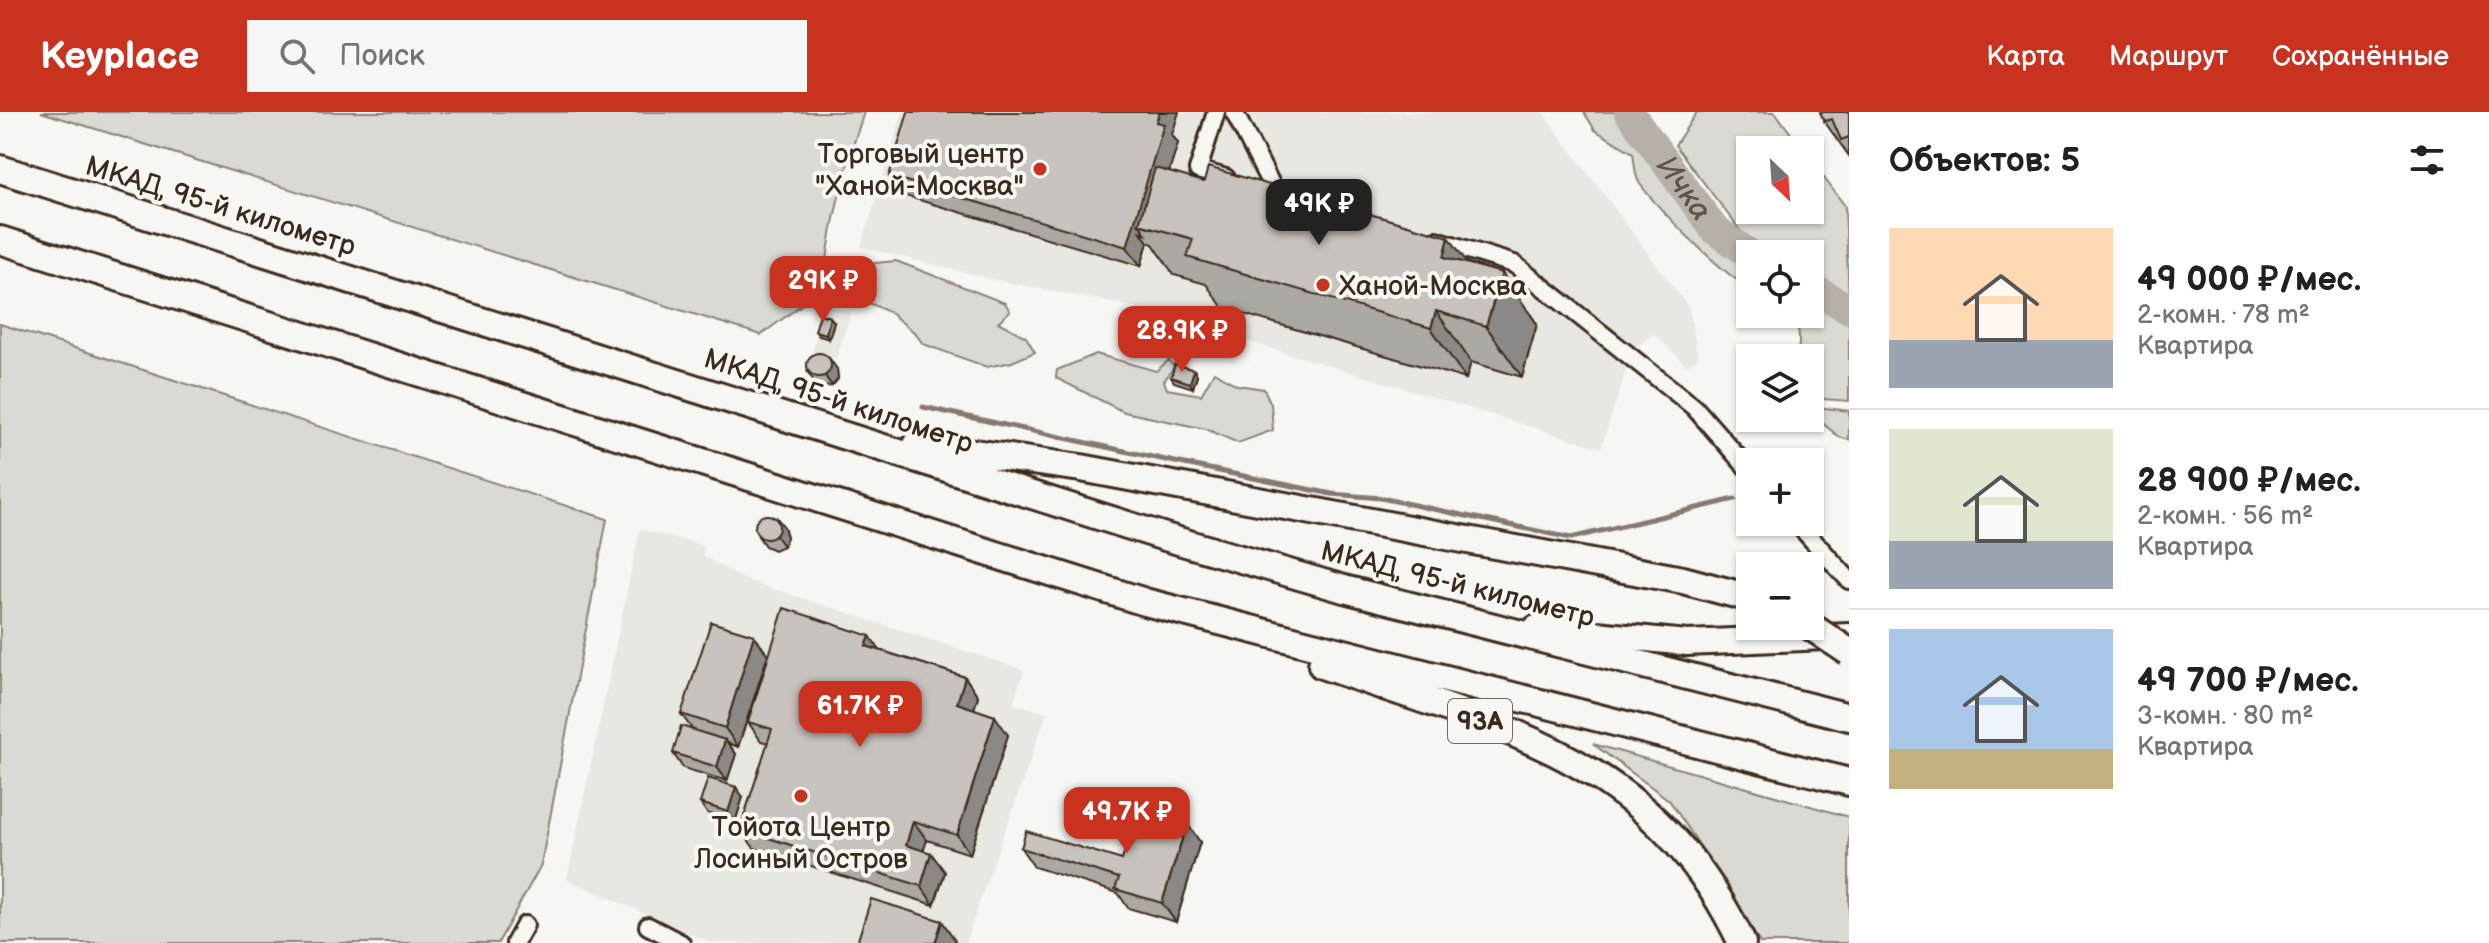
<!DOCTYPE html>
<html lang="ru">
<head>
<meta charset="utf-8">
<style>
	:root { --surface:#fff; --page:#f6f6f6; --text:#202124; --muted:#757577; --line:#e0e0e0; --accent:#c8321e }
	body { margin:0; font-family:"Balsamiq Sans",sans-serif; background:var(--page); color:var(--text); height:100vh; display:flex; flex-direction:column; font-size:30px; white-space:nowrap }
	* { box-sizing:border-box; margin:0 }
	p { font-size:26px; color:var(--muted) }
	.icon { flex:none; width:44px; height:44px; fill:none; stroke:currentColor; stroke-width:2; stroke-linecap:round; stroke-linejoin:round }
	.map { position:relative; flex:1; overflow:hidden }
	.sheet { display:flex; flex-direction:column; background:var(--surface); width:640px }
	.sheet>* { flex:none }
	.needle { width:52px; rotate:155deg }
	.buttons { position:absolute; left:1736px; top:24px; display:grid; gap:16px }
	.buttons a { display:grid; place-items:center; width:88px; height:88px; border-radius:0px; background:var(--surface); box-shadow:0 2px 6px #0004; font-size:40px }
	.price { position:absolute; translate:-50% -68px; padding:0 18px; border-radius:16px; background:var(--accent); color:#fff; font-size:26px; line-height:52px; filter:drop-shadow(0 2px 4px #0008) }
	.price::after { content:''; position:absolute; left:50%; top:48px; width:24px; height:18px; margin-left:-12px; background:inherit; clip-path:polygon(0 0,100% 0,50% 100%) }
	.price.current { background:#222; color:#fff }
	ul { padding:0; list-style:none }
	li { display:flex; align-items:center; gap:24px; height:200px; padding:0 40px }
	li+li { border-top:2px solid var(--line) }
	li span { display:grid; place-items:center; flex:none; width:224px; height:160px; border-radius:0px; color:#555 }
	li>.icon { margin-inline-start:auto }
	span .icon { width:96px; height:96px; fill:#fffc; stroke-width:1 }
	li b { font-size:34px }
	h2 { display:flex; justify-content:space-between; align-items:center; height:96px; padding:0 40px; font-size:34px }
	header { display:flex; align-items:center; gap:48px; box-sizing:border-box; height:112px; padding:0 40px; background:var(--accent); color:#fff }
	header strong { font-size:38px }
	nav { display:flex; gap:44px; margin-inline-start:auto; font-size:28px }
	.search { width:560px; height:72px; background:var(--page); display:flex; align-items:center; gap:20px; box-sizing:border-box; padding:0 28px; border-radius:0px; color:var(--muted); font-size:30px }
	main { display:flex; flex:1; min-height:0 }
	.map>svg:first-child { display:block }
	.built { fill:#e8e7e2 }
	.green { fill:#dad9d3; stroke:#8a8278; stroke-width:2 }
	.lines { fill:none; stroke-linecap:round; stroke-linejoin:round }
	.stream { stroke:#857a71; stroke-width:5 }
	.river { stroke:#b6b0a9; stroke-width:30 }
	.minor-casing { stroke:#3b2a1e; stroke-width:22 }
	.primary-casing { stroke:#3b2a1e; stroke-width:30 }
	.trunk-casing { stroke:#3b2a1e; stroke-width:32 }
	.minor { stroke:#f6f6f2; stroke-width:16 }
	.primary { stroke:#f6f6f2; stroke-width:24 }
	.trunk { stroke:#f6f6f2; stroke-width:26 }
	.trunk-bridge-casing { stroke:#3b2a1e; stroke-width:32; stroke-linecap:butt }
	.trunk-bridge { stroke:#f6f6f2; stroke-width:26 }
	.wall { fill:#aca8a3; stroke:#3b2a1e; stroke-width:2 }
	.shaded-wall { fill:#8c8885; stroke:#3b2a1e; stroke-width:2 }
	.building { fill:#c8c3be; stroke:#3b2a1e; stroke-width:2 }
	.poi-dot { fill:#c8321e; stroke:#f6f6f2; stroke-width:3 }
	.labels { text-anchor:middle; stroke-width:8; stroke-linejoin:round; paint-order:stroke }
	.shield { fill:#f6f6f2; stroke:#73675e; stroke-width:2 }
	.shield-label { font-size:26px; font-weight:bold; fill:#3b2a1e }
	.poi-label { font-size:28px; fill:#3b2a1e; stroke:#f6f6f2; text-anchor:end }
	.street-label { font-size:28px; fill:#3b2a1e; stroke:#f6f6f2 }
	.water-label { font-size:30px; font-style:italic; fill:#605248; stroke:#f6f6f2 }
</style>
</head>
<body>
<header>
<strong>Keyplace</strong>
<div class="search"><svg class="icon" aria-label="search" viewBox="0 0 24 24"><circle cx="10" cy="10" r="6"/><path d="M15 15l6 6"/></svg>Поиск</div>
<nav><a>Карта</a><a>Маршрут</a><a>Сохранённые</a></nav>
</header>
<main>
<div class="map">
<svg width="1849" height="831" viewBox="0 0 1849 831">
	<rect width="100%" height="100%" fill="#f6f6f2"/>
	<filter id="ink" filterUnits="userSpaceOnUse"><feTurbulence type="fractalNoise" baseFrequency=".0125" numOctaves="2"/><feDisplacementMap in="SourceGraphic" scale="16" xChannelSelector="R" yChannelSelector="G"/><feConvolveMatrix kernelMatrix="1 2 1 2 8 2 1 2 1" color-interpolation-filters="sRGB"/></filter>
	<g filter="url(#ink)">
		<path class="built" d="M903,0h639l147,196 9,50 -11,8 -33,-32 -21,15 -32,99 -467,-141 -130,-25 -143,-35z
			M826,192l25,8 -15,47 -24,-7z
			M640,417l64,17 -1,10 40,23 281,91 -11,33 34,10 -82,230h-254l-144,-64z"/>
		<path class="green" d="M41,0h823c-20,59 -35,114 -40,176l-63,47z
			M1584,0h35l91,121 40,28v26c-24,-8 -94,-81 -110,-103 -6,-8 -5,-22 -7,-31l-38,-23z
			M1697,0h78l28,38h-53v60h60v-51l35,47 4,92 -39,-23v-21h-34l-33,-20 -68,-89z
			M896,149l109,42 5,8 -12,11 28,15 9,15 -23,10 -25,5 -64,-23 -8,-11 -26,-21 -48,-22 -3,-7 16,-18z
			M1810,183l39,21v85l-39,-3v-40h-13c4,-16 1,-28 0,-44h13z
			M0,212l607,195 -66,346 -43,78h-498z
			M1096,242l60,17 13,-11 5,7 -10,14 3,8 34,6 13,-23 23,13 27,4 7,15 2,26 -35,13 -32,-14 -82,-17 -68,-34 1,-8z
			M1817,295l32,4v29l-10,-3 -20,-17z
			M1593,632l256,73v126h-89l-43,-72 -48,-71z"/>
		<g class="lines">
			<path class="stream" d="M923,295l252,55 157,32 49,4 190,40 164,-39"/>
			<g class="river">
				<path id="s1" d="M1629,0l86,118 35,24"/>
				<path d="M1810,175l39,22"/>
			</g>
			<defs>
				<path id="minor" d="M1216,0l-18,58 28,8
					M1234,0l40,78
					M1436,128l78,24 180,143 56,64
					M1796,410l53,58
					M648,814l33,17
					M515,831l10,-18"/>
				<path id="primary" d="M1536,516l151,15 162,-7"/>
				<path id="trunk" d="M0,57l1165,368 179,52 505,128
					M0,128l1145,362 704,180
					M917,333l164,23 602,112 67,18
					M1322,553c178,63 332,91 420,278"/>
			</defs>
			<use href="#minor" class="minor-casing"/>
			<use href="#primary" class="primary-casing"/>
			<use href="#trunk" class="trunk-casing"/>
			<use href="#minor" class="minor"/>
			<use href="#primary" class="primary"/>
			<use href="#trunk" class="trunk"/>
			<defs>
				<path id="trunk-bridge" d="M1810,514l39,26"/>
			</defs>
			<use href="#trunk-bridge" class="trunk-bridge-casing"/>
			<use href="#trunk-bridge" class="trunk-bridge"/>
		</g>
		<path class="wall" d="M1849,0v44l-25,-35z
			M1172,23l6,8 -9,29 333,101 35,51 -15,53 -51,-15 -5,17 -243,-71 -17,-24 -32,-9 -21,-31 -5,-2 -7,24 -239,-71 -13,-19z
			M830,205l4,5 -5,17 -10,-3 -4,-5z
			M837,257l1,10 -6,7 -10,1 -8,-6 -7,-10z
			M1194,258l3,5 -4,13 -19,-6 -3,-5z
			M784,415l3,10 -4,9 -9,4 -9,-4 -7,-10z
			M879,538l86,27 13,19 -4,13 34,26 -38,119 -43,-14 -4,10 22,22 -11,33 -180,-57 -14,-19 28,-86 -7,-2 -13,-19z
			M768,543l-30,92 -10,-4 8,11 -9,27 -44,-13 -10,-15 19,-24 -11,-15z
			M743,685l-8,25 -28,-9 -7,-10z
			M1200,730l-24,80 -48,-14 -10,-15 -84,-26 -13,-19 101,12z"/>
		<path class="shaded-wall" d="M1159,0h20l-7,23 6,8 -26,85 -13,-4 7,10 -5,-2 7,10 -7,24 -14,-19z
			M1449,125l36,51 -41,-31z
			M1502,161l35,51 -15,53 -36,-51z
			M1436,199l35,51 -5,17 -35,-51z
			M830,205l4,5 -5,17 -3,-5z
			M830,247l7,10 1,10 -6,7 -7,-10z
			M1194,258l3,5 -4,13 -3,-5z
			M777,406l7,9 3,10 -4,9 -7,-10z
			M754,523l14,20 -30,92 -13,-19z
			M870,524l13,19 -17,-9z
			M965,565l13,19 -8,26 -13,-19z
			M995,604l13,19 -38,119 -13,-19z
			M725,628l11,14 -9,27 -10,-14z
			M736,675l7,10 -8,25 -7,-10z
			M913,709l14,19 -8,24 -13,-19z
			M1187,711l13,19 -24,80 -14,-19z
			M931,741l14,19 -11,33 -13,-19z
			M942,809l13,19 -1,3h-19z"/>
		<path class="building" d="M908,0h251l-3,10 8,2 -37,123 -238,-71z
			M1820,0h29v25l-8,3 -9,-21 -8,2z
			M1208,55l241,70 -5,20 58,16 -16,53 -50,-15 -5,17 -244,-71 6,-18 -54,-15 16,-56 49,14z
			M820,202l10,3 -4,17 -11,-3z
			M807 253a12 12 0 1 1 24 0a12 12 0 1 1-24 0Z
			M1175,252l19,6 -4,13 -19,-6z
			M755 415a12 12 0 1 1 24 0a12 12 0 1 1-24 0Z
			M784,496l86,28 -4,10 99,31 -8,26 38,13 -38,119 -44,-14 -7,24 25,8 -10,33 -181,-57 32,-100 -24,-7z
			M711,510l43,13 -29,93 -44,-14z
			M681,614l44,14 -8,27 -44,-14z
			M708,666l28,9 -8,25 -28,-9z
			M1138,696l49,15 -25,80 -47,-14 4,-11 -98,-30 5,-17 96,29z
			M871,787l71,22 -7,22h-78z"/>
	</g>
	<g class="poi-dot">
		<circle cx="1040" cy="57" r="8"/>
		<circle cx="1323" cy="173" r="8"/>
		<circle cx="801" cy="684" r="8"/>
	</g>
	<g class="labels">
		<rect class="shield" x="1448" y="587" width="64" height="44" rx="6"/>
		<g class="shield-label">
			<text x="1480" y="618">93A</text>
		</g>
		<g class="poi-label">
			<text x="1024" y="51">Торговый центр<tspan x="1024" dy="32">"Ханой-Москва"</tspan></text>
			<text x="1339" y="183" text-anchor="start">Ханой-Москва</text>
			<text x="801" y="724" text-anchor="middle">Тойота Центр<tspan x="801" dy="32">Лосиный Остров</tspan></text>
		</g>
		<g class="street-label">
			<text transform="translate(221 93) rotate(17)" y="10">МКАД, 95-й километр</text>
			<text transform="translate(839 288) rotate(18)" y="10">МКАД, 95-й километр</text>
			<text transform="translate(1458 471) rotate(14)" y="10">МКАД, 95-й километр</text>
		</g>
		<g class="water-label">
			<text dy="10" stroke="none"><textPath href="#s1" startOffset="94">Ичка</textPath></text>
		</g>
	</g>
</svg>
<div class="buttons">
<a><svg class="needle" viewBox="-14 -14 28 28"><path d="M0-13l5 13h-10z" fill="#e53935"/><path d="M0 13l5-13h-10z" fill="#757577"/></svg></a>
<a><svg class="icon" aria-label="locate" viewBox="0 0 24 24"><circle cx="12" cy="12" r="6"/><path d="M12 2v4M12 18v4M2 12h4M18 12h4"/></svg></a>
<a><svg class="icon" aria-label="layers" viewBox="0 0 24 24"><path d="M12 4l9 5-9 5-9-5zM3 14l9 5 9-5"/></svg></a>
<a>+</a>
<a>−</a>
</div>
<b class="price current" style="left:1319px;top:135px">49K ₽</b>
<b class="price" style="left:823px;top:212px">29K ₽</b>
<b class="price" style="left:1182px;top:262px">28.9K ₽</b>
<b class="price" style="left:860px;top:637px">61.7K ₽</b>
<b class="price" style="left:1127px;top:743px">49.7K ₽</b>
</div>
<section class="sheet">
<h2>Объектов: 5<svg class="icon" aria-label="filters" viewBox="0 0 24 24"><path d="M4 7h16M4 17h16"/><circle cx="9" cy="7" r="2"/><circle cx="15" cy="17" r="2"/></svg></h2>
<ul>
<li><span style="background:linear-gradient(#ffd9b3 70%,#9aa5b1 0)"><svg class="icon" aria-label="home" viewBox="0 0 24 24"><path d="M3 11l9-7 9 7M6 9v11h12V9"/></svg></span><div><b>49 000 ₽/мес.</b><p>2-комн. · 78 m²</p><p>Квартира</p></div></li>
<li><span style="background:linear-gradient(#dfe7d0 70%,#9aa5b1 0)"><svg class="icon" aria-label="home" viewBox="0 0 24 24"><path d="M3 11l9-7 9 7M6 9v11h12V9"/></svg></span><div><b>28 900 ₽/мес.</b><p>2-комн. · 56 m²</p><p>Квартира</p></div></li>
<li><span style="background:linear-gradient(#a9c7e8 75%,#c2b280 0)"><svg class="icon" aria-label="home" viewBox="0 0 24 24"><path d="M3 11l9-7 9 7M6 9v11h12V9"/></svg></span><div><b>49 700 ₽/мес.</b><p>3-комн. · 80 m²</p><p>Квартира</p></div></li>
</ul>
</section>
</main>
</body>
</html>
